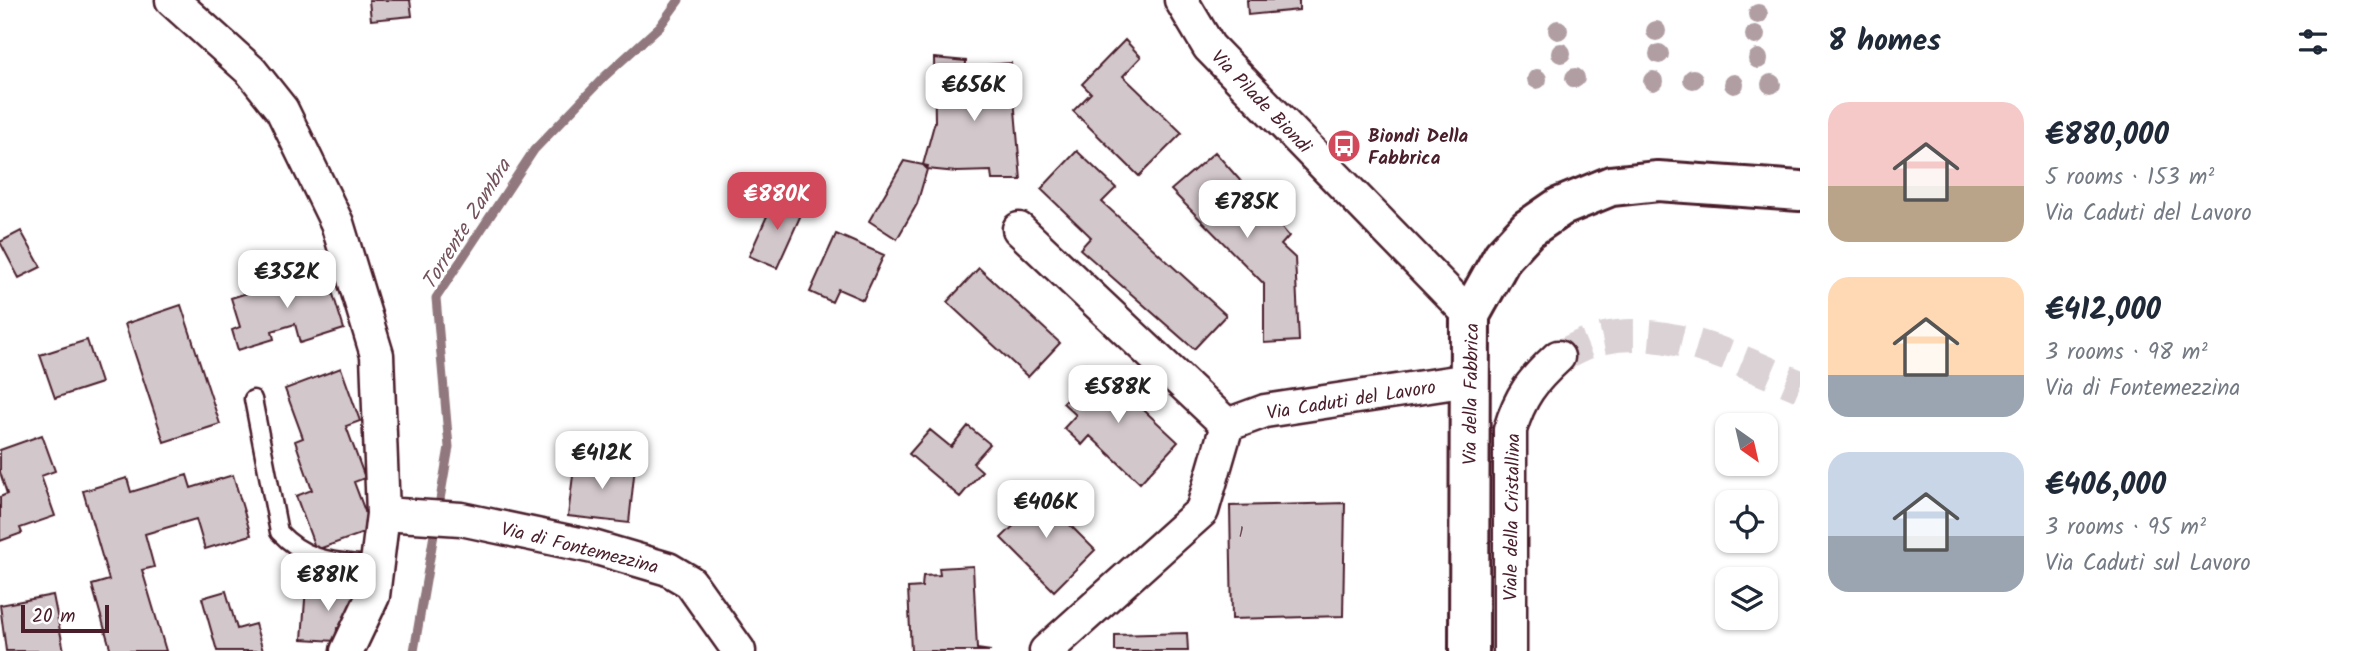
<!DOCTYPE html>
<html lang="en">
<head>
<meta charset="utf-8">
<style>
	:root { --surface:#fff; --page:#f6f6f7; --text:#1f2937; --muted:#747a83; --accent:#d1495b }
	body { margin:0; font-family:Kalam,sans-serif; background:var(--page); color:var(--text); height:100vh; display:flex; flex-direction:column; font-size:26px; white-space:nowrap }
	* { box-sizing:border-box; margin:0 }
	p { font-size:23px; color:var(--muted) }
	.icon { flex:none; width:38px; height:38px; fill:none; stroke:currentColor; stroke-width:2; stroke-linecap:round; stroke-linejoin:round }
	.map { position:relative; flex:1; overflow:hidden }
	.side { display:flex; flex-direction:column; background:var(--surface); width:560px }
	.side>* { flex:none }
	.needle { width:46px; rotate:146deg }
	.fabs { position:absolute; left:1715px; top:413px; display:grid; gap:14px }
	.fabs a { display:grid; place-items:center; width:63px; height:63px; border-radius:14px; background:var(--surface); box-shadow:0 2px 5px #0004; font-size:35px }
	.scale { position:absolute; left:21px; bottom:18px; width:88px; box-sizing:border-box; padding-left:7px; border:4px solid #4a1f2b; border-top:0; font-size:19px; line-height:24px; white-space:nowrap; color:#4a1f2b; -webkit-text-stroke:5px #fff; paint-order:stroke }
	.price { position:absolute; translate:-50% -60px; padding:0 16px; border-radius:14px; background:#fff; color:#222; font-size:23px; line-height:46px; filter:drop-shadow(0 2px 4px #0008) }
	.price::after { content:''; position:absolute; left:50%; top:42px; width:21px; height:16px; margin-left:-10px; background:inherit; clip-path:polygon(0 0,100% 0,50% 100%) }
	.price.selected { background:var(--accent); color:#fff }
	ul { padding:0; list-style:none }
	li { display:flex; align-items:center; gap:21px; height:175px; padding:0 28px }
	li span { display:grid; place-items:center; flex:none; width:196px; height:140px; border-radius:21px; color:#555 }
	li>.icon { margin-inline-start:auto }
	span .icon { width:84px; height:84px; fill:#fffc; stroke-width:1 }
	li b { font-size:30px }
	h2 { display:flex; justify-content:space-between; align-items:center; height:84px; padding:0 28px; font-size:30px }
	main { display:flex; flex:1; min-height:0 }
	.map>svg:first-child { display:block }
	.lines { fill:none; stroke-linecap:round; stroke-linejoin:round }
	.stream { stroke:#91787e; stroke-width:9 }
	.building { fill:#d2c7cb; stroke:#4a1f2b; stroke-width:2 }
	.street-tunnel { stroke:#dbd2d5; stroke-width:32; stroke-dasharray:32 16; stroke-linecap:butt }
	.lane-casing { stroke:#4a1f2b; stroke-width:21 }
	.street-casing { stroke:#4a1f2b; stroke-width:37 }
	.secondary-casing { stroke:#4a1f2b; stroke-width:44 }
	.lane { stroke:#fff; stroke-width:16 }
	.street { stroke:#fff; stroke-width:32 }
	.secondary { stroke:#fff; stroke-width:38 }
	.tree { fill:#b19ea3 }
	.labels { text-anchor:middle; stroke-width:6; stroke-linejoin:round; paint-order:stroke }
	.number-label { font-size:16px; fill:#6c4953 }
	.street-label { font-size:19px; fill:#4a1f2b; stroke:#fff }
	.poi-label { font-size:19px; font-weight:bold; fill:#4a1f2b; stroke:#fff; text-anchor:start }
	.water-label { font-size:21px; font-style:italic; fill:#74535c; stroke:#fff }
</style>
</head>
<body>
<main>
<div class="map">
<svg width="1800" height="651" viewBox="0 0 1800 651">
	<rect width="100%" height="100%" fill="#fff"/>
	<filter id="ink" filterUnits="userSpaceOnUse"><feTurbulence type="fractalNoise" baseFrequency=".0143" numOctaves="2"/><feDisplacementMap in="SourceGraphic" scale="14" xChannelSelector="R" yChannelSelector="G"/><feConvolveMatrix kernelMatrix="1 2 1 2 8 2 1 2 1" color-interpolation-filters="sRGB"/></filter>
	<g filter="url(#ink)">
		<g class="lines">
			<path class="stream" d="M414,651l35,-204 -13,-149 98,-148 70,-73 56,-51 19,-26"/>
		</g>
		<path class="building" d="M369,0h41l2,16 -41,4z
			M1247,0h52v10l-51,5z
			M1125,40l16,17 -18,19 59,57 -43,43 -66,-65 18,-18 -9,-9z
			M934,58l32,3 -1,27h22v-23l24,-2 10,117h-29l-1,-9 -34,1 -30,-3 -4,-4 12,-44z
			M1077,151l39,37 -14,14 124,113 -32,34 -114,-100 11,-12 -50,-48z
			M1215,152l74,84 -8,9 14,13 4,83 -35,2v-59l-93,-94z
			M904,161l24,5 -11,38 -20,35 -28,-18z
			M776,196l28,12 -27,60 -28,-12z
			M21,231l20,36 -22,11 -19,-36z
			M836,234l48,21 -21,45 -25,-11 -6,13 -22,-10z
			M979,268l81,75 -32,34 -81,-75z
			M325,269l19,60 -44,14 -5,-19 -23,7 2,8 -36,11 -6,-20 8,-3 -9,-29z
			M181,305l39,119 -56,18 -39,-118z
			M87,340l14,43 -46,15 -15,-43z
			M1098,367l80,75 -38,41 -50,-47 -8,9 -18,-17 12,-13 -13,-12z
			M341,368l19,53 -14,5 19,52 -11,4 18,48 -56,20 -20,-54 16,-6 -17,-49 8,-3 -18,-49z
			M968,426l22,18 -17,19 9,8 -22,26 -51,-43 21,-24 21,17z
			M42,435l13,36 -14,5 14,40 -35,12 2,5 -22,8v-44l7,-3 -7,-22v-22z
			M575,459l60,7 -6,57 -61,-7z
			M187,475l4,13 42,-13 18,60 -46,14 -9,-30 -51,15 9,33 -12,3 24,81h-55l-19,-66 17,-5 -26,-89 44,-13 4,14z
			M1029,484l66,66 -41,41 -53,-53 26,-25 -13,-13z
			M1345,503l-2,113 -111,3 -2,-113z
			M973,566l4,83 14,2h-80l-3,-63 14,-1 1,-11 17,-1 -1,-7z
			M306,587l50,4 -3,38 -16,-1 -1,13 -34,-2z
			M226,591l11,38 18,-5 8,27h-46l-15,-53z
			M53,595l11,56h-58l-6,-46z
			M1187,633l1,18h-73v-16z"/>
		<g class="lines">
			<path class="street-tunnel" d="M1558,357c11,-5 23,-12 35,-16 70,-21 144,19 207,45"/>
			<defs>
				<path id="lane" d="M253,399l26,133c29,31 58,29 97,34"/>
				<path id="street" d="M172,0l79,71 31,39 55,113 40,132 6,159 -10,82 -26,55
					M1181,0l28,47 261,268
					M1019,229l208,196
					M1227,425l38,-14 204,-31
					M383,514l78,5 132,28 75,22 22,13 49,69
					M1046,651l156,-140 25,-86
					M1510,651v-221c10,-34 22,-49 48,-73"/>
				<path id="secondary" d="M1469,651l1,-336 33,-59 25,-27 32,-22 51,-21 47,-5 142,10"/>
			</defs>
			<use href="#lane" class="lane-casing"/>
			<use href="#street" class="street-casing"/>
			<use href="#secondary" class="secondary-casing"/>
			<use href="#lane" class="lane"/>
			<use href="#street" class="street"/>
			<use href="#secondary" class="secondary"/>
		</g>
		<g class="tree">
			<circle cx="1758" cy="14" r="10"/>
			<circle cx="1558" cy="30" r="10"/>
			<circle cx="1656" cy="31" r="10"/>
			<circle cx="1755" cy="35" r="10"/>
			<circle cx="1561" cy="53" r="10"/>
			<circle cx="1659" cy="54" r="10"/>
			<circle cx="1758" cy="59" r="10"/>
			<circle cx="1575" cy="78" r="10"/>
			<circle cx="1537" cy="79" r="10"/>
			<circle cx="1693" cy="79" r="10"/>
			<circle cx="1653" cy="81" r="10"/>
			<circle cx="1734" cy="84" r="10"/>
			<circle cx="1771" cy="84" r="10"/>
		</g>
	</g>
	<defs>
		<symbol id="bus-disc" viewBox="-11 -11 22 22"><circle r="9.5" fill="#d1495b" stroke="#fff"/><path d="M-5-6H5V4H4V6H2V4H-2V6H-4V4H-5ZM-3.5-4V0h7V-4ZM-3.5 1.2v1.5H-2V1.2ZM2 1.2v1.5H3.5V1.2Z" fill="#fff"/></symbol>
	</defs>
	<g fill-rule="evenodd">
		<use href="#bus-disc" x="1325" y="127" width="38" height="38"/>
	</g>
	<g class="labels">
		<g class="number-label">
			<text x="1241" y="537">1</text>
		</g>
		<g class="street-label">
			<text transform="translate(1262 101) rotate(46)" y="7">Via Pilade Biondi</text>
			<text transform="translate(1470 394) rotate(-89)" y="7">Via della Fabbrica</text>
			<text transform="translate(1351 399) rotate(-9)" y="7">Via Caduti del Lavoro</text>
			<text transform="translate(1511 517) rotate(-89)" y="7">Viale della Cristallina</text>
			<text transform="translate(580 547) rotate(14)" y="7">Via di Fontemezzina</text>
		</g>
		<g class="poi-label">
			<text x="1368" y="142">Biondi Della<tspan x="1368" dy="22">Fabbrica</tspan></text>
		</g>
		<g class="water-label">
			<text transform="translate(466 224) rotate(-58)" y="7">Torrente Zambra</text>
		</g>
	</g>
</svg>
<div class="fabs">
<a><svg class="needle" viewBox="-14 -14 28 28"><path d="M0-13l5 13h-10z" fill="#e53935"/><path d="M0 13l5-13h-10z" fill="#747a83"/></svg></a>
<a><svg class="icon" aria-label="locate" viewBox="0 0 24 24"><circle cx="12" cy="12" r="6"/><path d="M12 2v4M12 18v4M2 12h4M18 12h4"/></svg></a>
<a><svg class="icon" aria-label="layers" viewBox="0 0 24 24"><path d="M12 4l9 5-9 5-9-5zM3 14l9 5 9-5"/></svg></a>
</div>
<div class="scale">20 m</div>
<b class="price" style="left:974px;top:123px">€656K</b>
<b class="price selected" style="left:777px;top:232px">€880K</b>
<b class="price" style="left:1247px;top:240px">€785K</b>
<b class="price" style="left:287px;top:310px">€352K</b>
<b class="price" style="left:1118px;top:425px">€588K</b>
<b class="price" style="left:602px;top:491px">€412K</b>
<b class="price" style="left:1046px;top:540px">€406K</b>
<b class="price" style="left:328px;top:613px">€881K</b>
</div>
<section class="side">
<h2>8 homes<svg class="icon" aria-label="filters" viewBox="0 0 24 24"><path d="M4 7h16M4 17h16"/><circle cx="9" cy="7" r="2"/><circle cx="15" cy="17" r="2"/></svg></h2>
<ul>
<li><span style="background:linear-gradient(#f6c9c9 60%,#b9a48a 0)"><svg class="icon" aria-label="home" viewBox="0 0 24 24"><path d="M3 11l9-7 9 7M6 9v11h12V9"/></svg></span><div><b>€880,000</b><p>5 rooms · 153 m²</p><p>Via Caduti del Lavoro</p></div></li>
<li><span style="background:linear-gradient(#ffd9b3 70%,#9aa5b1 0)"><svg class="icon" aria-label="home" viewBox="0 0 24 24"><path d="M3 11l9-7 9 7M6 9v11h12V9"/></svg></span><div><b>€412,000</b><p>3 rooms · 98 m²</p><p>Via di Fontemezzina</p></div></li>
<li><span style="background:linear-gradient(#c9d6e8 60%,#9aa5b1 0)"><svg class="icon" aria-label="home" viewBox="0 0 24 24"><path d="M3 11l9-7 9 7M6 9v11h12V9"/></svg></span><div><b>€406,000</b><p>3 rooms · 95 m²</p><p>Via Caduti sul Lavoro</p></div></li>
</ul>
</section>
</main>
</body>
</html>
